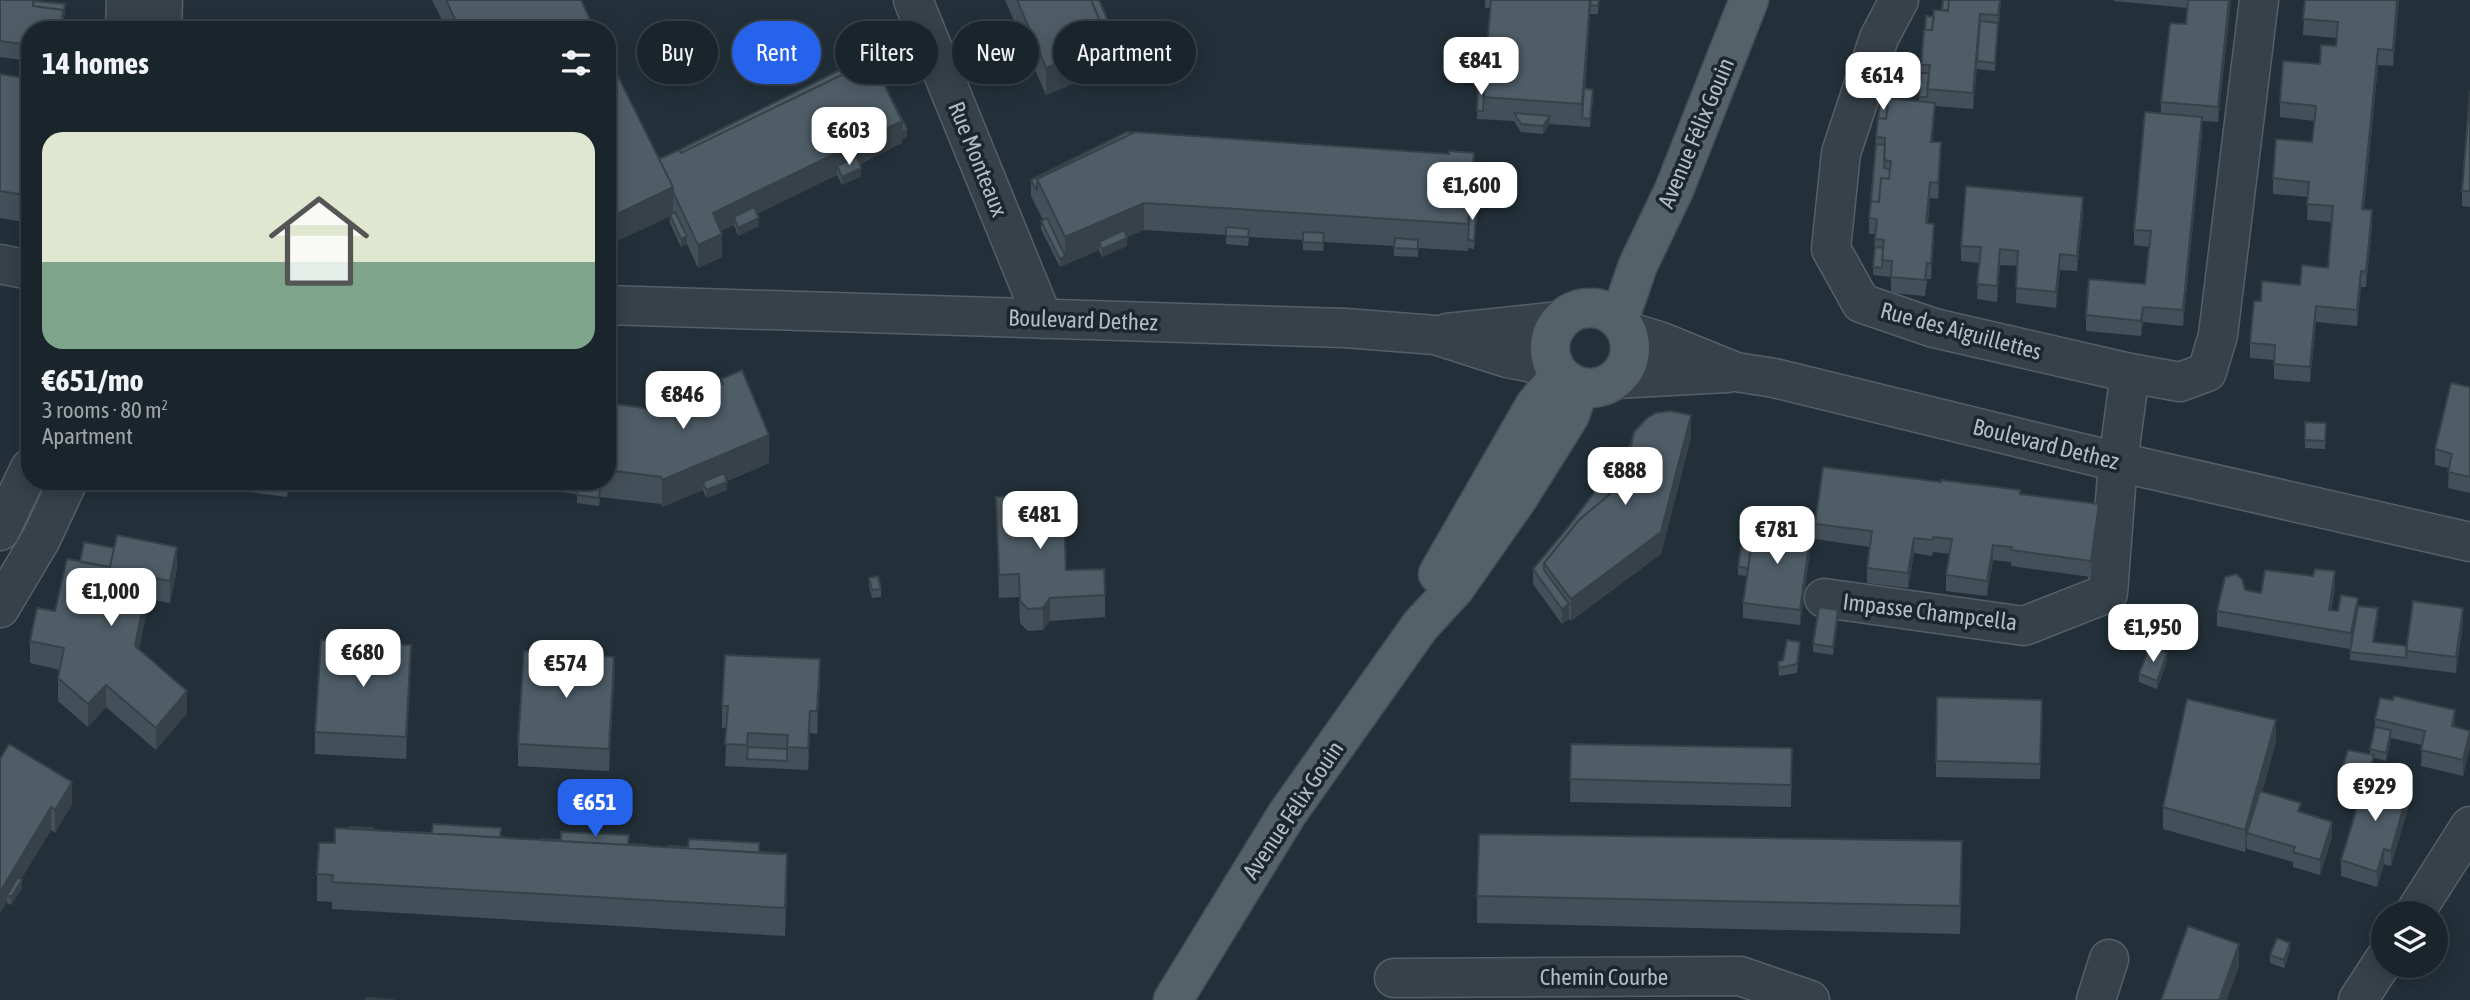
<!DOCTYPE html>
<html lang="en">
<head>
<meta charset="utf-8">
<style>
	:root { --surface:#1a242b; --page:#232c33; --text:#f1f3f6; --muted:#9fa4a9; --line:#384147; --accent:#2563eb }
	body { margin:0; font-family:"Asap Condensed",sans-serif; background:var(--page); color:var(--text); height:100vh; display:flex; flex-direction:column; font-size:26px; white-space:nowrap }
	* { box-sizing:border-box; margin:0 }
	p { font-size:23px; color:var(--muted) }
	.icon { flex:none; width:38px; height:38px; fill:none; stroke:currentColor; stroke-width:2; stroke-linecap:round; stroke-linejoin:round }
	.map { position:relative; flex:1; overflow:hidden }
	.side { position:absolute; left:21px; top:21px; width:595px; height:469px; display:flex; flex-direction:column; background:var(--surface); border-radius:28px; box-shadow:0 4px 18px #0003,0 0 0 2px var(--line) }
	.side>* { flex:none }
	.top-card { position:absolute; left:637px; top:21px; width:665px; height:63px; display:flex; gap:14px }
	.fabs { position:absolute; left:2371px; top:901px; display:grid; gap:14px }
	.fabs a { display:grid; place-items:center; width:77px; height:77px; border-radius:50%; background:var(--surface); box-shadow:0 4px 18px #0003,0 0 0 2px var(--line); font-size:35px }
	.price { position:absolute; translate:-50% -60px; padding:0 16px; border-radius:14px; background:#fff; color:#222; font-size:23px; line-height:46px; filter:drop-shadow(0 2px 4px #0008) }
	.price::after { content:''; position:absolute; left:50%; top:42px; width:21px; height:16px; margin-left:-10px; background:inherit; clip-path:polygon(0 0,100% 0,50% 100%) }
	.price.current { background:var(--accent); color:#fff }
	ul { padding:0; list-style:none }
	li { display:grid; align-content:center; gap:14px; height:371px; padding:0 21px }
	li span { display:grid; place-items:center; height:217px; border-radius:21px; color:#555 }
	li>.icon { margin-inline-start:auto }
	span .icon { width:126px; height:126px; fill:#fffc; stroke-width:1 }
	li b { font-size:30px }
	h2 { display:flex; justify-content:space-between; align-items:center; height:84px; padding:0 21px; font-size:30px }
	.tag { padding:0 24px; border-radius:32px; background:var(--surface); box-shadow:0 4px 18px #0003,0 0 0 2px var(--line); font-size:24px; line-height:63px }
	.tag.current { background:var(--accent); color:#fff }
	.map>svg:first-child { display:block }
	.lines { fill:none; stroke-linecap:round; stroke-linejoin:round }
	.minor-casing { stroke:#555f67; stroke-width:41 }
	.major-casing { stroke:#434d55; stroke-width:41 }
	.minor { stroke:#374149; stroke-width:38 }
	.major { stroke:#556169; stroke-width:38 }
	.wall { fill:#445059 }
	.shaded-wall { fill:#374148 }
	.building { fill:#4f5d67; stroke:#374148; stroke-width:2 }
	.labels { text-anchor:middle; stroke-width:7; stroke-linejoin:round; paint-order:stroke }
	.street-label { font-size:23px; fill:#b2bcc5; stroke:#1c262e }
</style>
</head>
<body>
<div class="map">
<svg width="2470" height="1000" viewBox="0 0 2470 1000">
	<rect width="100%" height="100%" fill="#233039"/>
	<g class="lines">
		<defs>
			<path id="minor" d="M913,0l130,319
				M1899,0l-20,38 -38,115 -10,96 30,54 73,25 196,45 50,9 27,-10 11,-37 41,-335
				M125,30l1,-30
				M162,30l1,-30
				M0,264l30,6
				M607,305l738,23 90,7 72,23 46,9
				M1627,331l35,11 74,30 38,6 344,84 352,80
				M1447,333l112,-12
				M1616,379l111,-6
				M0,531l30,-63
				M1824,598l200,28 84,-33 10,-131 12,-89
				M0,608l41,-69 27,-58
				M2414,914l56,-88
				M1394,978l346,-2 70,24
				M2096,1000l13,-41
				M2358,1000l26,-40"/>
			<path id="major" d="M1550 348a40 40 0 1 1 80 0a40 40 0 1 1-80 0Z
				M1619,320l19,-55 36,-75 75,-190
				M1438,574l97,-169 24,-29
				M1173,1000l114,-186 133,-188 35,-38 63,-90 52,-83 9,-27"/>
		</defs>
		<use href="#minor" class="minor-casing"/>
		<use href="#major" class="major-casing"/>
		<use href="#minor" class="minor"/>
		<use href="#major" class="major"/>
	</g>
	<path class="wall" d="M0,0h34v1l31,11 -3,18h-32v31l-30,-4z
		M432,0h149l14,30h-148z
		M1005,0h94l21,64 -74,31z
		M1485,0h114l-1,14h-8l-5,75 8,9 -3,29 -40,-3 -7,10 -22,-2 -7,-11 -37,-2 1,-35h7l6,-76h-6z
		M2001,0l-6,71 -18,-2v-3l-4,43 -38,-3 -3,36 9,16 -3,41 -8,-1 -2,25 6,16 -3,40h-4l-2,17 -34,-3v-16l-18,-2 2,-41h-6v-16l7,-81 12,-31 31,-5 2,-36 13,-48 8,-7z
		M2114,0h117l-13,122 -16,-1v12l-19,193 -40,-4 -2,14 -55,-5v-16l59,-31 4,-37 -15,-2v-15l27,-117v-11l25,-78 2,-16 -74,-7z
		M2305,0h94l-6,66 -15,-1 -14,144 8,17 -6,61h-5l-4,39 -41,-4 -6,60 -36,-3v-19l-24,-2v-15l11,-42 39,-16 28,-17 4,-46 -25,-2 1,-23 -35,-3v-16l39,-36 3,-21 -35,-4v-15l40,-38 16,-18 1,-8 -34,-3z
		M849,67l58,70 -5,2v4l-42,21 1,12 -19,9 -5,-10 -80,39 2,12 -21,10 -4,-11 -13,6 1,26 -24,11 -11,-24 -6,3 -11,-24v-7l-11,-57 189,-87z
		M0,74l30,5v144l-30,-5z
		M2470,91v116l-8,-1v-15z
		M1031,180h443l-2,25 5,9 -3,35 -6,-1v3l-50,-3v9l-24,-1v-10l-70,-4 -1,9 -20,-1v-10l-54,-3 -1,9 -22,-2v-9l-82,-5 -17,7v9l-25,11 -3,-7 -39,17 -19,-38v-8l2,-1 -12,-24z
		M2083,212l-6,59 -17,-1 -4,38 -40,-5 1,-37 -17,-1 -3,37 -20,-3 2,-36 -18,-2v-15z
		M721,379l48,84 -42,18v9l-21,8 -3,-8 -41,17 -1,-3 -61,-7 -1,9 -22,-3v-9l-89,-11 -2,8 -22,-2v-8h143v-78l50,7 64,-25z
		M2470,387v106l-22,-5 1,-20 -14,-3v-16z
		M2305,422l21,9 -1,18 -20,-1z
		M1691,437l-30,117 -90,67 -2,-2 -7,5 -29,-40v-15l36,-43 63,-84z
		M214,481h75l-2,16 -73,-10z
		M2020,494l79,26 -8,57 -80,-11v-4l-18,-2 -6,36 -41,-5v-16l4,-21 -17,-2 -1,4 -18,-3 -6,35 -41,-5v-15l3,-21 -55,-8v-15z
		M996,497l70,73 39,25v22l-55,4 -7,9 -15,1 -8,-8 -1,-26 -20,1z
		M1811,545l-11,80 -57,-7v-15l4,-27 -9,-1v-8l13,-18z
		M80,562l97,7 -7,34 -21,-4 -10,50 48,64 -31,37 -50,-43 -18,20 -30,-26v-23l2,-8 -30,-7v-22l25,-30z
		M869,578l12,11v8l-9,1 -3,-12z
		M2335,587l-4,23 7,1 20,-5 20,10 -4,26 33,4 56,-23 -7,50 -106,-13v-11l-133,-23v-15l28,-21 16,3z
		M1838,618l-5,37 -20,-3v-8z
		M411,645l-5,114 -91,-5v-22z
		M1800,650l-3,23 -18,3 -1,-14 5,-2z
		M614,657l-5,114 -91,-5v-22z
		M2167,661l-10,28 -18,-7v-8z
		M820,682l-3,52 -7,-1 -2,37 -83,-4 2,-38h-5v-22z
		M2042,716l-2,63 -104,-2v-16z
		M2375,719l80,8 15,19 -7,30 -42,-10 1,-21 -31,-7 -5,23 -12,-3v5l-3,11 41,20 -21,72 -7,-2 -7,23 -36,-11v-16l18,-62 -22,-6v-8l33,-30v-5l5,-22z
		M2276,742l-14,50 39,20 31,25 -12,38 -27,-8v-5l-46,-13v-5l-2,8 -82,-23v-22z
		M1571,744l221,4 -1,59 -221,-5z
		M0,759l72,45 -17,29 -4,-3 -30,49 1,9 -11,17 -4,-2z
		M373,830l386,22 28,30 -2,54 -453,-27v-7l-15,-1v-27l18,-31z
		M1962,869l-2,65 -483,-11v-27z
		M2290,951l-6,17 -14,-5v-8z"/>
	<path class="shaded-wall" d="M1590,0h1l-9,118v-14z
		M2000,0h1l-3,31v-16z
		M2229,0h2l-13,122v-15z
		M2397,0h2l-6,66v-16z
		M1980,14v15l-7,80v-16z
		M1109,42l11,6v16l-74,31v-27z
		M2378,49v16l-16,160v-16z
		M1935,103v15l-4,39v-15z
		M1550,116v8l-7,10v-8z
		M2202,117v16l-19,193v-16z
		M902,121l5,8v8l-5,2v4l-62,30 -3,-7v9l-100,48 -3,-6v8l-21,10v-22z
		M1941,142v16l-3,41v-16z
		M1474,153v27l-6,71v-27z
		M861,168v8l-19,9v-8z
		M1930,182v16l-4,40v-15z
		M673,187v28l-66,31v-27z
		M2083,197v15l-6,59v-15z
		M1144,203v27l-42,18 -3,-6v8l-39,17v-8l5,-3v-19z
		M2372,210v16l-6,61v-15z
		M759,218v8l-21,10v-8z
		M1934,224v15l-3,40v-15z
		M722,234v23l-24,11v-23z
		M687,236v8l-6,3v-8z
		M1127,238v8l-25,11v-8z
		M2000,249v16l-3,37v-16z
		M2060,254v16l-4,38v-16z
		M2361,271v16l-4,39v-16z
		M2316,306v16l-6,60v-15z
		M2143,307v15l-2,14v-15z
		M1691,415v22l-30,117 -90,67v-22z
		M769,435v28l-63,26 -3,-7v8l-41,17v-27z
		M287,481h2l-2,16z
		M727,482v8l-21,8v-8z
		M2099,504v16l-8,57v-16z
		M1811,530v15l-11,80v-15z
		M1914,538v15l-6,35v-15z
		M1993,545v15l-6,36v-15z
		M177,547v22l-7,34v-22z
		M2335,571v16l-6,38v-15z
		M149,577v22l-14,69v-22z
		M1050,598v23l-7,9v-22z
		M2358,598v16l-7,35v-16z
		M1569,604v15l-7,5v-15z
		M2378,608v8l-5,34v-8z
		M2463,608v15l-7,50v-16z
		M1838,610v8l-5,37v-8z
		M411,645v22l-5,92v-22z
		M2167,653v8l-10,28v-8z
		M614,657l1,13 -6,101v-22z
		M820,659v23l-3,52v-23z
		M106,685v22l-18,20v-23z
		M187,691v22l-31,37v-22z
		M2455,710v16l-3,15v-15z
		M810,711v22l-2,37v-22z
		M2276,720v22l-26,92 -3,-1v11l-2,8v-22z
		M2391,730v8l-5,23v-8z
		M2470,731v15l-7,30v-16z
		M2374,755v8l-5,19v-8z
		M72,782v22l-17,29v-23z
		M2412,786v8l-21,72v-15l18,-63z
		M51,807v23l-41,67 -3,-2v7l-7,12v-22z
		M2332,822v15l-12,38v-15z
		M1962,841v28l-2,65v-28z
		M2384,849v15l-7,23v-15z
		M787,854v28l-2,54v-28z
		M22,880v8l-11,17v-8z
		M2290,943v8l-6,17v-8z
		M2239,944v23l-12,33h-8z"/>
	<path class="building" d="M0,0h33v6l30,4 -2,20h-31v15l-30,-4z
		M446,0h135l14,30h-135z
		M1017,0h74l18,42 -63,26z
		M1091,0h8l21,48 -11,5v-11z
		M1491,0h99l-8,104 -99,-7z
		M1591,0h8l-1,6 -8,-1z
		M1943,0h6l-1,11 -6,-1z
		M1949,0h51l-2,15 -18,-1 -7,79 -46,-4 3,-24h-9l3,-35h8l2,-20 14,1z
		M2188,0h41l-11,107 -57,-5 9,-79 16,1z
		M2305,0h92l-4,50 -15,-1 -16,160 10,1 -6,62 -5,-1 -4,39 -41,-4 -6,61 -36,-3 1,-19 -25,-2 4,-42h7l1,-20 38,4 2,-20 26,3 5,-62 -26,-2 2,-22 -36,-4 3,-39 36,3 2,-17 2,-19 -36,-4 3,-41 37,3 1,-19 15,1 2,-24 -35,-3z
		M34,1l31,3 -2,13v-7l-30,-4z
		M1926,16l8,1 -2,13h-7z
		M1980,21l18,2 -3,40 -18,-2z
		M607,54l66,133 -66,32z
		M871,57l31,64 -189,92 9,21 -24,11 -25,-53v-5l-14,-28 20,-9 2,3 169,-82 -1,-4z
		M846,67l2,5 -167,81 -2,-3 -2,1z
		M1921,73h8l-2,24h-8z
		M0,74l30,5v117l-30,-5z
		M1478,84h7l-2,27h-6z
		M1584,88l9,2 -3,29 -8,-1z
		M2470,91v100h-8z
		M1888,98l47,5 -4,39h10l-3,41 -8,-1 -4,41 8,1 -3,40 -4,-1 -2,17 -34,-3 1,-16 -10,-1 2,-20 -9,-1 2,-20 -8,-1 2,-17 8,1 2,-24 8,1 2,-18 -7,-1 1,-22 -9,-1 2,-19 8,1z
		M894,104l13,25 -5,2v-10z
		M1880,105l8,1 -2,13 -8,-1z
		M2145,112l57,5 -19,193 -40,-3 -2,14 -55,-6 3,-36 56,5 6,-53 -17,-1z
		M1514,113l36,3 -7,10 -22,-2z
		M1127,132l6,1 -96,46v12l-6,-11z
		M1135,132l314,22v-3l25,2 -6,71 -324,-21 -79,34 -28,-58z
		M1876,144l9,1 -1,23 6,1 -1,10 -8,-1 -2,24 -8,-1z
		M857,157l4,11 -19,9 -5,-11z
		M1966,186l117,11 -6,59 -17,-2 -4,38 -40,-4 2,-37 -18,-2 -3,37 -20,-2 4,-37 -20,-1z
		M1470,205h7l-3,36 -6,-1z
		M754,207l5,11 -21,10 -4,-11z
		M675,212l12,24 -6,3 -11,-24z
		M1047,218l18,38 -5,3 -19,-38z
		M1226,227l23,2 -1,8 -22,-1z
		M1124,230l3,8 -25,11 -3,-7z
		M1303,232l21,1 -1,10 -20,-1z
		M1395,238l23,2v9l-24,-1z
		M1875,247l8,1 -1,20 -9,-1z
		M742,370l27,65 -107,45 -1,-3 -54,-7v-67l51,7 65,-26 -2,-5z
		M2451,383l19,4v90l-22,-5 4,-18 -17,-5z
		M718,384l1,1 -61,25 -51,-7 50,7z
		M1670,411l21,4 -30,117 -90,67 -27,-36 35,-43 44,-37 -1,-2 12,-49 13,-14 9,-5z
		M2305,422l21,1 -1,18 -20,-1z
		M1632,442l-10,42 -43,36 -35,43v7l25,34 -7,5 -29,-40 36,-43z
		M1823,467l118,15v-2l79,10v4l79,10 -8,57 -80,-11 1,-3 -19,-2 -6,36 -41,-6 6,-36 -19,-2 -1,3 -18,-2 -6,35 -41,-5 5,-37 -57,-7z
		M724,473l3,9 -21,8 -3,-8z
		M468,481h19l-1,2z
		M578,486l22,3 -1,9 -22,-3z
		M1063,493l3,77 38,-1 1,26 -55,3 -7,10 -15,1 -8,-8 -1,-27 -20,1 -3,-78z
		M1755,522l56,8 -11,80 -57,-7z
		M117,535l60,12 -7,34 -21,-4 -14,69 52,45 -31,37 -50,-43 -18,19 -30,-26 6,-30 -34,-7 7,-33 18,3 12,-52 43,8z
		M84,542l30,6 -4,19 -30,-5z
		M1741,547l10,2 -3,19 -10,-1z
		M2315,569l20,2 -6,39 9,1 3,-16 17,3 -7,35 -134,-22 8,-34 11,-3 6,5 3,11 16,3 4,-23 48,6z
		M878,576l3,13 -9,1 -3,-12z
		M2413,601l50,7 -7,49 -50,-6z
		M2358,606l20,2 -5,34 34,4 -1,12 -56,-6z
		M1819,607l19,3 -5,37 -20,-3z
		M321,640l90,5 -5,92 -91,-5z
		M1787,640l13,2 -3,22 -18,4 -1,-6 5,-2z
		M2150,646l17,7 -10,28 -18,-7z
		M524,651l90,6 -5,92 -91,-5z
		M725,655l95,4 -3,52h-7l-2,37 -21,-1 1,-12 -40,-2 -1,12 -22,-1 3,-38h-6z
		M2394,696l61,14 -3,16 18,5 -7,29 -42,-10 4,-19 -50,-12 5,-21 13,2z
		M1937,697l105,3 -2,64 -104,-3z
		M2187,699l89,21 -31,110 -82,-23z
		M2375,727l16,3 -5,23 -16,-4z
		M9,744l63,38 -17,28 -4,-3 -51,85v-133z
		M1571,744l221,4 -1,37 -221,-6z
		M748,747l39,2v12l-40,-2z
		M2348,750l26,5 -5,19 43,12 -3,9v-7l-42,-13 -5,16 -25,-7z
		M2367,775l42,13 -18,63 -7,-2 -7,23 -36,-12z
		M2260,791l41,12 -3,8 34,11 -12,38 -27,-8 2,-5 -48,-14z
		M433,824l68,4 -1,9 20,2 -107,-7 19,1z
		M350,827l23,1v2l-23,-1z
		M335,828l452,26 -2,54 -453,-26 1,-7 -16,-1 2,-31h16z
		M561,832l68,3 -1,9 20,1v1l-107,-6v-1l20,1z
		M1479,834l483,7 -2,65 -483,-10z
		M689,839l70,4v9l19,1v1l-109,-7v-1l19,1z
		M18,877l4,3 -11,17 -4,-2z
		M2188,926l51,18 -20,56h-58z
		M2277,938l13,5 -6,17 -14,-5z
		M366,998l28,2h-19l-9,-1z"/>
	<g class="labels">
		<g class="street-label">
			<text transform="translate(1696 133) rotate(-67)" y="8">Avenue Félix Gouin</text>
			<text transform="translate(978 159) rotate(68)" y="8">Rue Monteaux</text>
			<text transform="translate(1083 320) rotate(2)" y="8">Boulevard Dethez</text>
			<text transform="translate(1961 331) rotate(15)" y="8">Rue des Aiguillettes</text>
			<text transform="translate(2046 444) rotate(14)" y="8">Boulevard Dethez</text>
			<text transform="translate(1930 612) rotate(7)" y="8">Impasse Champcella</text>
			<text transform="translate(1293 810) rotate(-56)" y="8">Avenue Félix Gouin</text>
			<text x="1604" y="985">Chemin Courbe</text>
		</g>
	</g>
</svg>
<div class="fabs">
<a><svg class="icon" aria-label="layers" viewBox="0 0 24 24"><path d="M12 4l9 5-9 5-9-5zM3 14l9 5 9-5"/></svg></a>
</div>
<b class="price" style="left:1481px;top:97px">€841</b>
<b class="price" style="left:1883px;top:112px">€614</b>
<b class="price" style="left:849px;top:167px">€603</b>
<b class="price" style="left:1472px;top:222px">€1,600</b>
<b class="price" style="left:683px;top:431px">€846</b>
<b class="price" style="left:1625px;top:507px">€888</b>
<b class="price" style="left:1040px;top:551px">€481</b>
<b class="price" style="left:1777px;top:566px">€781</b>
<b class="price" style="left:111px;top:628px">€1,000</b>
<b class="price" style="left:2153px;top:664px">€1,950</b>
<b class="price" style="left:363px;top:689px">€680</b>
<b class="price" style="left:566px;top:700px">€574</b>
<b class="price" style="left:2375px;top:823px">€929</b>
<b class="price current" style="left:595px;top:839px">€651</b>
<div class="top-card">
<a class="tag">Buy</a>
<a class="tag current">Rent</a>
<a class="tag">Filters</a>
<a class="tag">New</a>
<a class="tag">Apartment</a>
</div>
<section class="side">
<h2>14 homes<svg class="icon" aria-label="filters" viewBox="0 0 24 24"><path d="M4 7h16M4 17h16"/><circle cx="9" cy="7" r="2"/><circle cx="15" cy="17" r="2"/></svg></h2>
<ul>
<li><span style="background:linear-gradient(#dfe7d0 60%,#7fa58c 0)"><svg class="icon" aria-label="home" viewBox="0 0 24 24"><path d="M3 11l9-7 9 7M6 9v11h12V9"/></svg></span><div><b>€651/mo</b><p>3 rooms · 80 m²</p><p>Apartment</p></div></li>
</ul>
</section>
</div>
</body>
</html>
